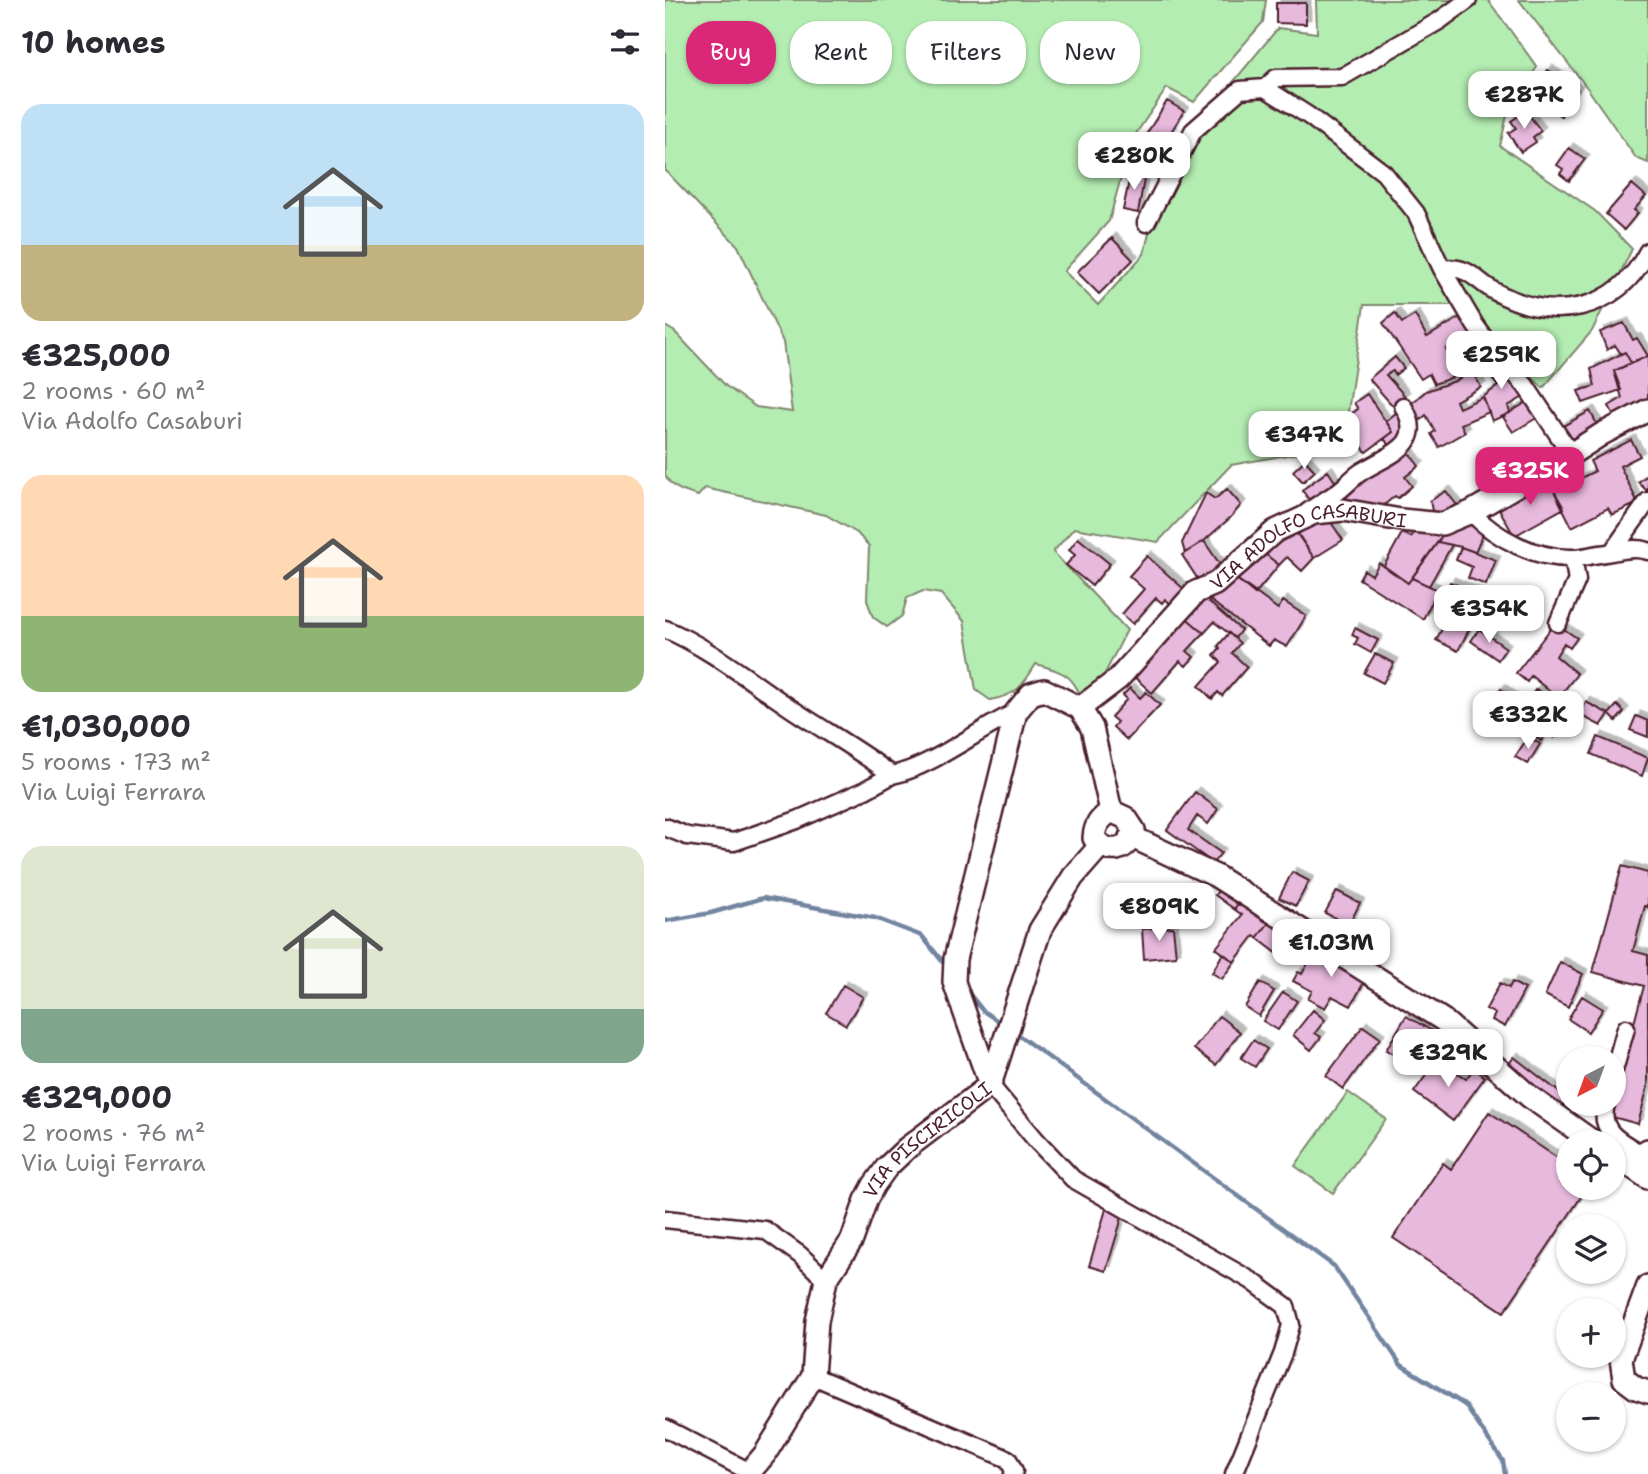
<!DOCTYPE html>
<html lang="en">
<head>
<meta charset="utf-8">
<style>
	:root { --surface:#fff; --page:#f7f7f7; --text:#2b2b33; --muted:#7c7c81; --accent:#db2777 }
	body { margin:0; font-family:"Shantell Sans",sans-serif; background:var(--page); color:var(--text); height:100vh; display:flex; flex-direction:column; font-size:26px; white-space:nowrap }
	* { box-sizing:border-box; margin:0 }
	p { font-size:23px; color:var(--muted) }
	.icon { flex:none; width:38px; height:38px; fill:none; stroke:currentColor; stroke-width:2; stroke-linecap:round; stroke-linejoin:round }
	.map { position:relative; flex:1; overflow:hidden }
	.drawer { display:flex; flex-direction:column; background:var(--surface); width:665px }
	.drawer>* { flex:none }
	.top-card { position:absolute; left:21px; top:21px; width:665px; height:63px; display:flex; gap:14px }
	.needle { width:46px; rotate:221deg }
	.fabs { position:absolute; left:891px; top:1046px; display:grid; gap:14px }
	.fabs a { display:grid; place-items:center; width:70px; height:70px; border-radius:50%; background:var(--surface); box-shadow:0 2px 5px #0004; font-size:35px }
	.price { position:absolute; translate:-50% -60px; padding:0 16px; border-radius:14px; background:#fff; color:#222; font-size:23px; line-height:46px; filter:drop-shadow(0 2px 4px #0008) }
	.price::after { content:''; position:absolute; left:50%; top:42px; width:21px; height:16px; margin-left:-10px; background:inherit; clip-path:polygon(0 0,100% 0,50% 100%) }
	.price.selected { background:var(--accent); color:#fff }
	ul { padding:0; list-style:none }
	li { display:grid; align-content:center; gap:14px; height:371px; padding:0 21px }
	li span { display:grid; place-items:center; height:217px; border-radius:21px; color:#555 }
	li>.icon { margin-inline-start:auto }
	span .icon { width:126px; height:126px; fill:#fffc; stroke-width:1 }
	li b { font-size:30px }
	h2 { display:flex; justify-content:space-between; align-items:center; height:84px; padding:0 21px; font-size:30px }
	.chip { padding:0 24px; border-radius:28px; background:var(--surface); box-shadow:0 2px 5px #0004; font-size:24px; line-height:63px }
	.chip.selected { background:var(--accent); color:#fff }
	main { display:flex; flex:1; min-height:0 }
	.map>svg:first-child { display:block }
	.green { fill:#b4edb2; stroke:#7f866e; stroke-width:2 }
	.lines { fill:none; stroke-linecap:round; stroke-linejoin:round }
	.stream { stroke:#72849f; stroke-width:4.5 }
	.building { fill:#e7b9dd; stroke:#4a1f2b; stroke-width:2; filter:url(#shadow) }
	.street-casing { stroke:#4a1f2b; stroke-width:21 }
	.secondary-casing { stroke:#4a1f2b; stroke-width:26 }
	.street { stroke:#fff; stroke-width:16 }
	.secondary { stroke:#fff; stroke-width:21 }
	.labels { text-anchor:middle; stroke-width:5; stroke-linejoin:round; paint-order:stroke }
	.street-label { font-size:19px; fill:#4a1f2b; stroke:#fff }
</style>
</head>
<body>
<main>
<section class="drawer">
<h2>10 homes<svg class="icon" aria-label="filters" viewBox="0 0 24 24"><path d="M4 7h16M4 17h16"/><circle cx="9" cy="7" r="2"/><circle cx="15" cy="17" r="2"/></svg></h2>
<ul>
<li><span style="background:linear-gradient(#bfe0f5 65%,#c2b280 0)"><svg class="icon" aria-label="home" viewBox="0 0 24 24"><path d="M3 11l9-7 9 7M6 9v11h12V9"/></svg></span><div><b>€325,000</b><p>2 rooms · 60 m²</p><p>Via Adolfo Casaburi</p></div></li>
<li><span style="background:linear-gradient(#ffd9b3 65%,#8fb573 0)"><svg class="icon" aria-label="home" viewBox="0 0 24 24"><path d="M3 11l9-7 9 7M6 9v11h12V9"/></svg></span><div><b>€1,030,000</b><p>5 rooms · 173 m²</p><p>Via Luigi Ferrara</p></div></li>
<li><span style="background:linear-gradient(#dfe7d0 75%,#7fa58c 0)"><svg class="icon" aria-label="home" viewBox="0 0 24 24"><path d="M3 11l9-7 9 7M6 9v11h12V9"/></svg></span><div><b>€329,000</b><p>2 rooms · 76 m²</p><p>Via Luigi Ferrara</p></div></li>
</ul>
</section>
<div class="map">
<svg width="983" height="1474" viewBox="0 0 983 1474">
	<defs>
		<filter id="shadow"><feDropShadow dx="4.5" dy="-4.5" stdDeviation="0" flood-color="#0004"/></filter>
	</defs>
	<rect width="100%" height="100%" fill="#fff"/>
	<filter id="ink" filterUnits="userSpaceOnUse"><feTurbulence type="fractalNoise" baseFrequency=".0143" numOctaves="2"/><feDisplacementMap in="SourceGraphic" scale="14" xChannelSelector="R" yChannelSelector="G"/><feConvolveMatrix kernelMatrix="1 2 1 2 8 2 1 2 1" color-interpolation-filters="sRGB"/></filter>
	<g filter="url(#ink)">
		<path class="green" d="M0,0h601l-3,22 -69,80 -27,-14 -36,53 -22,80 -45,50 34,34 46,-51 22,-91 112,-135 39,5 -1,-33h172l49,67 -29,44 -8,35 95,65 37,38 -40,82 -49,57 -85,-83h-94l-21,140 -112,20 -73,77 -84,-14 -21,24 74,78 -40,79c-15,-33 -16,-35 -51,-45 -14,23 -19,31 -46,36l-14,-10 -12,-69 -23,-27 -18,-3 -16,7 -5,18 -15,11 -14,-10 -6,-17 2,-54 -12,-13 -31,-18 -121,-27 -7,8c-13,-4 -28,-8 -33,-22v-148l10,6 51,54 30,21 36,5 -9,-70 -45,-96 -73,-76z
			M854,0h129v163l-12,-5 -48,-69z
			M683,1092l38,27 -53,74 -38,-27z"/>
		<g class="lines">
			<path class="stream" d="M0,921l46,-8 52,-15 112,20 47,18 24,30
				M302,991l16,20 21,14
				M349,1032l320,234 67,99 64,40 38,56 2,13"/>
		</g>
		<path class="building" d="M611,3h30v21l-30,-1z
			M883,70l30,20 -17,26 -31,-20z
			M502,101l17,10 -28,45 -17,-10z
			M861,111l15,20 -8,6 3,5 -15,10 -13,-19 8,-5 -5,-7z
			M904,148l16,11 -16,22 -9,-7 3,-5 -6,-4z
			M466,171l14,3 -7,39 -15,-3z
			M967,184l14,12 -12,14 4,3 -14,17 -18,-16z
			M447,238l21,22 -34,34 -22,-22z
			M730,313l7,10 13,-8 12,22 32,-19 19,23 -15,10 -7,-8 -10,6 6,10 17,-7 10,10 -23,14 -22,8 -5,-10 -8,5 -38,-56z
			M959,323l9,17 4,-2 11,18 -17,7 -6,-11 -4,2 -6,-9 -8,5 -7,-18z
			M960,352l6,11 -17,8 7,19 -38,13 -5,-12 17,-5 -4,-17z
			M983,356v48l-31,17 -8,-15 13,-8 -8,-27z
			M730,357l9,11 -9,7 -2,-4 -7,4 19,21 -13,9 -23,-26z
			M829,358l33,37 -19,11 2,7 -18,8 -9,-24 15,-11 -17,-20z
			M807,371l9,16 -25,14 3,7 24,-11 6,15 -28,12 4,8 -26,15 -8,-13 4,-3 -9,-16 -10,9 -10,-16 20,-17 29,-10z
			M702,394l26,38 -27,20 -23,-32 15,-11 -4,-6z
			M865,400l10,16 -27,16 -10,-15z
			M736,409l5,29 -11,13 -11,-12 9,-7 -7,-11z
			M925,411l9,17 -28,16 -10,-17z
			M966,440l9,16 -20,10 18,37 -26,12 -4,-7 -36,19 -21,-42 20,-10 4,6 20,-10 -5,-10z
			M741,449l13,17 -14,11 7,9 -14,12 -3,-2 -17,14 -27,-8 -8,-5 5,-9z
			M640,460l10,11 -12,11 -10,-11z
			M663,471l10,15 -26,18 -10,-14z
			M983,475v17l-10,-10z
			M881,477l18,31 -50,28 -17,-31z
			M562,489l14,16 -10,12 -27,24 -19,12 -3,-10 24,-50 9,6z
			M781,491l14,18 -26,11 -4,-19z
			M661,515l17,25 -29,18 -16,-24z
			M796,521l23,10 -9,21 -14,-5 -23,-5 8,-13 13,1z
			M753,527l26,6 -36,50 -24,-17 18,-33 9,4z
			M630,531l19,27 -12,13 -15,-14 -8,8 -19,-15z
			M413,538l32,26 -18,22 -26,-21 9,-10 -6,-5z
			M539,541l19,28 -22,15 -19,-29z
			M773,542l14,3 -23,41 -17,-8z
			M796,547l35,13 -10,25 -18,-7 4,-11 -16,-7z
			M595,550l19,15 -24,29 -21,-17z
			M482,556l38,34 -13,15 -7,-6 -3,4 -6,-5 -23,26 -11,-10 22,-25 -15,-13z
			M714,563l29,20 4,-5 26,12 -15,29 -64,-40 5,-9 8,5z
			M569,577l44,32 5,-8 23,15 -19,31 -13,-7 -5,6 -59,-46z
			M785,582l26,11 -6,14 -26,-11z
			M538,597l38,33 -6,8 -21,-16 -10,11 -21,-18z
			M786,612l21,12 -14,27 -22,-11z
			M518,615l21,18 -17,18 7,6 -8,9 -6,-5 -28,32 -21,-19z
			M890,623l22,15 -7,10 -6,-5 -8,13 21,18 -19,24 -27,-22 -4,6 -11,-9z
			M690,628l23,12 -7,13 -16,-9 3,-6 -6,-3z
			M814,629l27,19 -8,12 -27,-19z
			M564,633l11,10 -8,10 15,14 -25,29 -4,-4 -6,7 -13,-13 22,-24 -7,-7 6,-7 -2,-2z
			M710,654l19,9 -11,20 -19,-10z
			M465,688l10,10 6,-6 14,13 -33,35 -14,-13 4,-5 -6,-5 16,-18 -4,-4z
			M836,689l22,17 13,-17 30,24 -5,7 5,3 -12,15 -7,-5 -6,8 -50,-40z
			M921,702l23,12 -8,12 -21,-11z
			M952,705l7,7 -8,9 -7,-7z
			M971,716l12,5v16l-18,-7z
			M863,737l12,7 -12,20 -13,-7z
			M933,737l50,21 -6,18 -51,-22z
			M530,792l23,17 -10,15 -11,-8 -9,14 33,23 -8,10 -46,-33z
			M957,866l26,7v34l-3,-1 -12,45 15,4v131l-10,38 -29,-8 35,-130 -51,-14z
			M627,872l17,9 -13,25 -17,-8z
			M559,882l19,15 -9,12 -19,-14z
			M672,891l23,12 -11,22 -24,-12z
			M578,897l29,22 -15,19 -3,-2 -20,26 -18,-14 26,-33 -8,-6z
			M607,919l21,16 -15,19 -21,-16z
			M508,927l3,29 -32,3 -2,-30z
			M652,947l51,28 -17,31 -19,-10 -7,12 -17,-9 4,-8 -19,-10 5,-9 4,2z
			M558,953l11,9 -12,17 -10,-6z
			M895,962l23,12 -15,33 -23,-12z
			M595,982l14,9 -15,25 -14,-9z
			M847,982l13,7 -20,38 -13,-7 3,-6 -9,-5 14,-26 9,5z
			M178,985l20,12 -17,28 -20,-12z
			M618,992l14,9 -19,29 -15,-9z
			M917,996l21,13 -15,23 -20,-13z
			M648,1010l12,10 -10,13 6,4 -10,13 -18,-15z
			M554,1016l21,16 -24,33 -22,-16z
			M741,1016l28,16 -20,34 -28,-16z
			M698,1026l17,12 -37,51 -17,-13z
			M588,1040l14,9 -12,18 -14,-9z
			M849,1057l54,42 -8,11 -54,-42z
			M773,1059l28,20 8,-11 11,9 -32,44 -39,-29z
			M824,1112l79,53v23h19l-83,124 -111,-74 50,-75 8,6z
			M442,1206l17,5 -18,60 -17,-5z"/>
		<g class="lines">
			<defs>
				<path id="street" d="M600,88l11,-10 66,-1 97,-56 29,-21
					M481,223l47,-92 47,-41 25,-2 44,28 75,57 32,40 26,56 33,56 20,28 30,32 46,69
					M777,269c26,-4 32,10 52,22 58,32 122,22 154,-40
					M806,512c24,26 65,47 102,46 9,0 18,-3 27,-4 15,-2 33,-8 48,-3
					M639,515c10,-9 21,-14 32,-22 9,-6 16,-15 25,-21 26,-17 67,-26 42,-66
					M947,552l36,-51
					M893,623l19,-43 -4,-22
					M0,629c43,18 85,52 124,78 34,23 70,43 103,68 38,-7 87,-46 124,-63
					M0,827l22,9 47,6 63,-22 68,-30 27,-15
					M948,1074l13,-46
					M325,1085l46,55 37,39 179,102 34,25 5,19 -8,28 -49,121
					M941,1104c-8,28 15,38 36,50
					M0,1219l100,11 35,25 26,25
					M148,1376l195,83 6,12 -1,3
					M0,1428l85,44"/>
				<g id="secondary">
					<path id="s1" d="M415,708l38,-29 78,-87 19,-8 60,-53 39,-18 29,-3 58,10 41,4 29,-12 100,-58 31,-20 46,-24"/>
					<path d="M446,811l15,7 8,12c-6,22 -26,26 -40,8 1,-14 6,-19 17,-27z"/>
					<path d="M467,837l84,39 227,144 87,77 65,46"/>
					<path d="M325,1085l50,-155 33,-53 27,-31"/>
					<path d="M948,1154l35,24"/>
					<path d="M979,1175c-6,-10 -8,-19 4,-25"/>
					<path d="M983,1286l-27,73 3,20 12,9 12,4"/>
					<path id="s2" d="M83,1474l17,-20 48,-78 4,-55 9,-41 26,-40 14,-40 8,-15 13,-18 20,-19 83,-63 -36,-103 1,-23 61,-247 15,-18 13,-4 36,18 12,20 19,83"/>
				</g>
			</defs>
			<use href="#street" class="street-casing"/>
			<use href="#secondary" class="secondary-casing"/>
			<use href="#street" class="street"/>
			<use href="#secondary" class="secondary"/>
		</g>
	</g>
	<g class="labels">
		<g class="street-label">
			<text dy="7" stroke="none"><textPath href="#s1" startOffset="292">VIA ADOLFO CASABURI</textPath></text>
			<text dy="7" stroke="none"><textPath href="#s2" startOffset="392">VIA PISCIRICOLI</textPath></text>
		</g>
	</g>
</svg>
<div class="fabs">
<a><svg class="needle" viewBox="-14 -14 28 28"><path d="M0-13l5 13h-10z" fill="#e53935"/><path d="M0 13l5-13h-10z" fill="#7c7c81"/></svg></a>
<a><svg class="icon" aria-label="locate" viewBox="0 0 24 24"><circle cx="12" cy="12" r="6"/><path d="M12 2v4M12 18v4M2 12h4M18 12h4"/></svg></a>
<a><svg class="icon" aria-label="layers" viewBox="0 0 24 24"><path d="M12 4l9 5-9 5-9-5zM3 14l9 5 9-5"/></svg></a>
<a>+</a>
<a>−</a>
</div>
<b class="price" style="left:859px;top:131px">€287K</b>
<b class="price" style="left:469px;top:192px">€280K</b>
<b class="price" style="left:836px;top:391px">€259K</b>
<b class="price" style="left:639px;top:471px">€347K</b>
<b class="price selected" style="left:865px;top:507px">€325K</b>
<b class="price" style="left:824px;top:645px">€354K</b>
<b class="price" style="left:863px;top:751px">€332K</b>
<b class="price" style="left:494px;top:943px">€809K</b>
<b class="price" style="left:666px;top:979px">€1.03M</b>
<b class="price" style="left:783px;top:1089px">€329K</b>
<div class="top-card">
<a class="chip selected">Buy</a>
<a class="chip">Rent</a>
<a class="chip">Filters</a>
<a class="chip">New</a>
</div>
</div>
</main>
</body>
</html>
